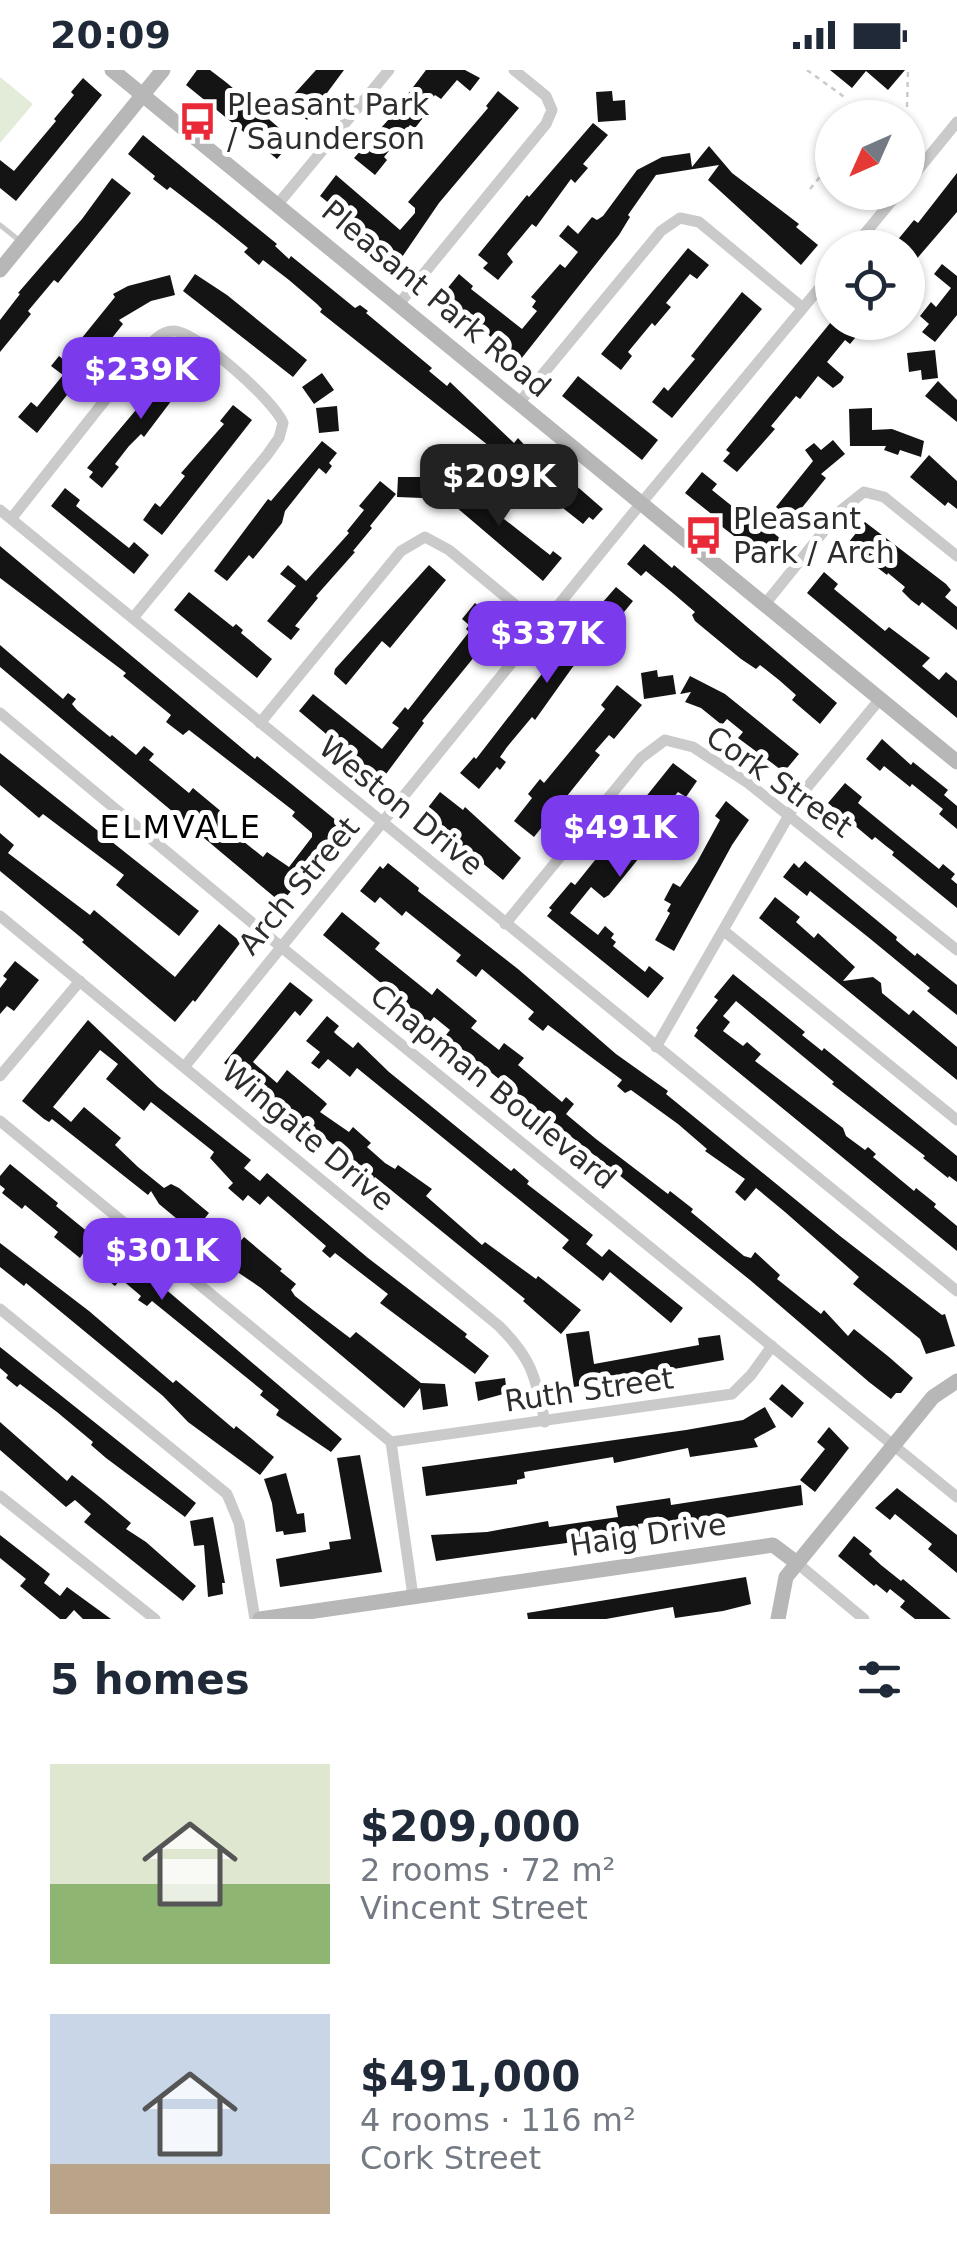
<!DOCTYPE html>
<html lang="en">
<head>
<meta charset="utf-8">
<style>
	:root { --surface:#fff; --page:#f6f6f7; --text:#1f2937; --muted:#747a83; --accent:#7c3aed }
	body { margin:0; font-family:"DejaVu Sans",sans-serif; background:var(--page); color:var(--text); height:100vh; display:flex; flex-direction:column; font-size:38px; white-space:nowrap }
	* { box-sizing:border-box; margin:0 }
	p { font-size:32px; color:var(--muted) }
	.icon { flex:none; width:55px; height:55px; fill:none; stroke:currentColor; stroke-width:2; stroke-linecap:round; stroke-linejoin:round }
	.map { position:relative; height:1549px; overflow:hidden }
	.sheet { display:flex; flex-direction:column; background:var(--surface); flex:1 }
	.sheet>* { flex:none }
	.needle { width:65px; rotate:225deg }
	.buttons { position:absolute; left:815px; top:30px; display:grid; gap:20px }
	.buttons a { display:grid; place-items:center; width:110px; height:110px; border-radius:50%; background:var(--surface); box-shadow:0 2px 8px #0004; font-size:50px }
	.price { position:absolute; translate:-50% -85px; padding:0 22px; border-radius:20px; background:var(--accent); color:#fff; font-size:32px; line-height:65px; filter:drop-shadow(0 2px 5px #0008) }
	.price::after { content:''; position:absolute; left:50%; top:60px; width:30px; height:22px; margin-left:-15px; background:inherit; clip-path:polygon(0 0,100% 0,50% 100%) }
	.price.selected { background:#222; color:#fff }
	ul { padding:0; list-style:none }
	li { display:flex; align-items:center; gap:30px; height:250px; padding:0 50px }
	li span { display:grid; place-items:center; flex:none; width:280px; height:200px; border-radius:0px; color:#555 }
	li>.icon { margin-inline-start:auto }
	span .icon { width:120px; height:120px; fill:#fffc; stroke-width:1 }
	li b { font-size:42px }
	h2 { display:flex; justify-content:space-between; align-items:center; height:120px; padding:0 50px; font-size:42px }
	.status { display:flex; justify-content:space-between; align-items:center; height:70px; padding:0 50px; background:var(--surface); direction:ltr }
	.status svg { height:28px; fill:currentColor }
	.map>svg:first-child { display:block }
	.green { fill:#e3ebd9 }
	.building { fill:#141414 }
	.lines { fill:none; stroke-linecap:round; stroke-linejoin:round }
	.path { stroke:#cacaca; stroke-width:2.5; stroke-dasharray:5 5; stroke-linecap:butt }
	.lane { stroke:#cacaca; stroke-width:5 }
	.street { stroke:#cacaca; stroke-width:11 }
	.secondary { stroke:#b7b7b7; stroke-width:15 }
	.labels { text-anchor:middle; stroke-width:10; stroke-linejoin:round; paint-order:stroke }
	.poi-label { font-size:30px; fill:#2d2d2d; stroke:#fff; text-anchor:start }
	.street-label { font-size:30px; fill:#2d2d2d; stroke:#fff }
	.neighbourhood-label { font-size:32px; letter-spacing:2.5px; fill:#000; stroke:#fff }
</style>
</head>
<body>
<div class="status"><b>20:09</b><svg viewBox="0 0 49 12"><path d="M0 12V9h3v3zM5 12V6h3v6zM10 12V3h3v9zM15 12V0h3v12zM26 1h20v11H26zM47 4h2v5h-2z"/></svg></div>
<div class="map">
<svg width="957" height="1549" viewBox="0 0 957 1549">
	<rect width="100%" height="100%" fill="#fff"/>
	<path class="green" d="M0,7l33,27 -33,39z"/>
	<path class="building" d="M197,0h13l17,13 66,57 -16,19 -91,-74z
		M316,0h28l-37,50 -21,-17z
		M426,0h39l15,8 -10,13 -13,-11 -16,19 -6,-4 -13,16 4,3 -11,14 -5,-3 -26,32 3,3 -12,15 -21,-17 35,-39z
		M830,0h75l-17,20 -22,-19 -14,17z
		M83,8l19,17 -86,106 -16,-13v-28l14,11 42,-50 -2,-2 20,-24 -3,-3z
		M498,21l21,17 -80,95 -39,57 -80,-64 16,-21 64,55 15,-17v-5l-7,-6 80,-94 -2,-2z
		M612,21l1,10 12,-1 1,20 -28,2 -2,-30z
		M593,53l15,12 -25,29 5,4 -13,15 -4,-4 -35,48 -4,-3 -25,30 6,8 -15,18 -15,-12 5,-5 -10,-8 49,-60 2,2z
		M143,65l134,109 -2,2 14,13 2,-3 64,52 5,-3 8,6 -2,2 66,55 -3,3 18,15 3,-4 64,61 4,-5 13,14 49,37 23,20 -10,11 -4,-3 -6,7 -34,-27 3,-3 -18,-14 -15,18 -12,-9 12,-15 -16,-17 -183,-145 2,-3 -5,-5 -28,-24 -26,-20 -4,5 -15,-13 4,-4 -31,-25 -47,-36 -3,3 -14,-11 2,-3 -27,-22z
		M709,76l23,27 67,51 -3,3 22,18 -17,20 -93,-85 11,-15 -63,10 -28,40 2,2 -11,18 -98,124 -22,-18 -1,2 -56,-48 17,-21 14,12 -2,3 51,40 15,-18 -5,-4 4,-6 -5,-4 29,-33 5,4 13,-16 -19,-16 9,-11 10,9 14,-17 5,3 6,-4 34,-46 25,-13 28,-4 2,14z
		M957,103v39l-49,57v-21h-17l23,-28 4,3z
		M112,108l19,15 -73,90 -4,-3 -26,31 3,3 -31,38v-32l20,-26 -2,-1 64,-74z
		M688,178l21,17 -12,14 -7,-5 -24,29 5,4 -16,19 -3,-3 -24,29 4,4 -11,14 -20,-16z
		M942,194l15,12v39l-22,27 -13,-10 7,-8 -9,-8 11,-14 5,5 15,-19 -17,-14z
		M195,204l32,21 80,65 -14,17 -110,-86z
		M170,205l5,20 -24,6 -32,19 4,4 -86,109 -19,-16 13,-15 6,5 26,-32 -12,-9 8,-10 5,4 51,-63 -2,-3 15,-8z
		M742,222l20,17 -90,109 -20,-16 12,-15 4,4 27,-32 -4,-3z
		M831,252h17l12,10 -10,12 -5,-4 -18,22 17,15 -3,5 -8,6 -15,-12 -18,23 -4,-3 -25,30 4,3 -38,43 -14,-11 7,-8 -4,-3z
		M935,280l3,28 -16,2 -1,-10 -12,2 -2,-19z
		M178,290l20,16 -13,15 -4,-3 -37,49 -3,-3 -12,12 -14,18 4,3 -17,21 -13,-11 4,-5 -6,-4z
		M322,303l12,17 -20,14 -12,-17z
		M578,306l80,64 -16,20 -80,-64z
		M938,311l19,19v22l-32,-26z
		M233,335l19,15 -90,115 -19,-15 12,-17 5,4 25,-31 -4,-3 43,-49 -4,-3z
		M337,336l2,25 -20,2 -3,-25z
		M872,338v22l20,-1 32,12 -3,16 -21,-7 -2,5 -14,-5 2,-4h-36l-1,-37z
		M833,370l12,14 -24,20 5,4 -34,42 -16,-13 37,-46 -8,-11 9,-7 7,7z
		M322,371l15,12 -8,10 3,3 -6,8 -7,-6 -34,43 -3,12 -20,25 -9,11 -4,-4 -22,26 -13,-10 54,-72 3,2z
		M929,385l28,26v28l-9,-7 -3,4 -35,-29z
		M702,402l15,12 -5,6 51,41 3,-4 15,12 -17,20 -52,-40 2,-3 -29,-23z
		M398,407h24v21l-25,-1z
		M439,410l28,10 83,65 3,-4 9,7 -19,23 -87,-74 -24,-9z
		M380,411l16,13 -26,32 2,2 -19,23 2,1 -39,44 2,2 -23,28 5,3 -9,11 -24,-19 29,-35 -16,-12 8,-9 18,16 43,-48 -2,-2 17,-21 -5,-4z
		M65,418l15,12 -4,6 53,42 5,-6 15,13 -15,19 -83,-68z
		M865,452l81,62 5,6 -6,7 12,10v23l-35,-28 -3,4 -8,-6 -9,-9 3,-4 -17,-14 -1,2 -26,-20 -3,5 -14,-12z
		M644,474l28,24 2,-3 163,138 -17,21 -28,-24 4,-5 -17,-15 -19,-15 -4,4 -15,-10 -46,-38 -3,-6 3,-3 -21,-18 -28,-23 -5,5 -14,-12z
		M0,476l255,213 2,-3 86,70 -56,70 -3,-3 -6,7 -278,-233v-22l63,54 5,-6 8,6 -4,5 5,6 33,27 2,-2 24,20 8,-9 10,8 -5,6 40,33 4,-5 36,30 -6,7 40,32 4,-5 22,15 23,-30v-4l-20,-17 3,-4 -106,-82 -6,5 -17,-13 5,-7 -48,-39 3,-3 -126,-95z
		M429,495l17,15 -56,68 -8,-7 -36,44 -12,-11 1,-5z
		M824,502l14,12 -4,5 51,42 4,-4 41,31 -8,8 17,14 7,-8 11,9v37l-150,-125z
		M616,517l17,14 -39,48 -3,-3 -19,22 -37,52 -3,-3 -25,30 -7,10 6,5 -6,8 -3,-3 -18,22 -19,-16 14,-16 2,2 79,-102z
		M189,522l44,35 3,-3 7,6 -2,3 31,26 -15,19 -83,-68z
		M475,533l26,21 -79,97 2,2 -38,51 -3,-2 -5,6 -79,-67 14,-17 69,55 17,-21 -7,-5 13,-16 3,3 61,-78 -3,-3 3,-4 -7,-6z
		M657,600l1,7 15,-2 3,19 -32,5 -3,-26z
		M690,606l35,18 74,60 -15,18 -46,-34 5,-6 -16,-13 -5,6 -21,-17 -16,-6 6,-10 -11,2z
		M617,615l25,20 -28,34 -5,-4 -14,16 5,4 -66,82 -20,-16 18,-23 -4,-4 12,-15 4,4 61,-74 -4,-4z
		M882,669l29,26 2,-3 35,28 -4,5 13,11v23l-18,-15 4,-5 -31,-25 -2,3 -26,-21 -4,5 -14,-12z
		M0,683l199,158 -20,25 -63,-51 8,-10 -81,-61 -4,4 -39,-33z
		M673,693l24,18 -11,16 -8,-5 -26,30 4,3 -23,28 6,5 -30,37 -5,3 -13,-11 -21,26 28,22 7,-9 9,8 -3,4 5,4 -3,4 32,26 4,-6 15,12 -16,20 -101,-82 5,-6 -3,-2 22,-26 4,3z
		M845,713l17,14 -4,6 39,32 42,34 4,-5 12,10 -4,5 6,5v24l-65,-53 2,-3 -8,-6 -11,-9 -3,3 -44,-37z
		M440,722l23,18 2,-3 56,51 -18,22 -80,-66z
		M726,731l23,19 -17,25 -58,106 -19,-11 15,-27 -3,-2 4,-7 -7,-4 9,-17 7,4 17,-25 23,-42 -5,-4z
		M0,763l14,12 -6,8 82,62 4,-5 81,67 44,-53 22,18 -46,60 -2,-2 -18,22 -93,-80 2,-2 -84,-69z
		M805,791l92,76 -1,3 19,16 2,-3 40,32v30l-30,-24 3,-3 -62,-51 -58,-46 -3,5 -24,-19 11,-14 5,5z
		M388,793l31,25 -1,3 100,78 98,85 52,37 -2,3 174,142 102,79 3,-1 10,32 -29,8 -6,-15 -67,-55 6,-7 -74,-65 -29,-24 -11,13 -10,-9 10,-13 -40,-28 2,-2 -29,-25 -47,-34 -6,3 -8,-7 5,-6 -74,-55 -5,6 -15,-12 6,-7 -52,-43 -6,8 -20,-16 5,-6 -55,-44 -4,5 -22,-19 -5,6 -15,-12 20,-25 3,3z
		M775,827l25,20 -4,5 18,16 4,-5 37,34 -12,14 30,-4 8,6 1,10 27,22 4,-5 44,37v33l-198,-162z
		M342,842l38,31 -5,6 57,46 5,-7 40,33 -6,7 28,22 5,-7 20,15 -6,7 44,37 4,-5 8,7 -8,10 30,25 72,55 2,-3 23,18 -2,3 53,44 7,2 4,-6 25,23 -3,4 44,35 3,-4 24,26 6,-7 35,28 24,21 -12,15h-5l-5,6 -22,-17 -119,-102 -292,-234 -13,-10 5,-6 -16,-13 -5,6 -106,-88z
		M15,891l24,19 -25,31 -7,-5 -7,8v-26l7,-9 -4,-3z
		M733,904l72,58 -3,3 20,16 2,-3 133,108v26l-8,-6 -1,2 -25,-20 2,-2 -93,-72 2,-2 -98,-81 -13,15 7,6 -7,9 20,15 4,-4 14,12 -6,7 88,67 3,8 19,14 3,-3 8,7 -3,3 41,34 2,-3 20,16 -2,3 23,19v25l-263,-215 4,-6 -2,-2 22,-28 -4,-3z
		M290,912l23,18 -13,16 -5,-5 -42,51 24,21 10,-13 37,31 3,3 -7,8 29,20 4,-5 18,16 -4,4 18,16 10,6 3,-4 34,24 -6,7 56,49 3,-3 51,37 2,-3 43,34 -20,24 -38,-33 2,-2 -150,-122 -2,3 -66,-58 -83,-59z
		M327,946l12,10 -5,6 3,3 16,13 5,-6 31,30 122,99 3,-3 15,13 -2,3 66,51 -7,9 16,13 7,-8 74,59 -12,15 -61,-51 -7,9 -26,-21 -15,-12 7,-8 -212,-172 -7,9 -22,-18 -9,10 -8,-6 9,-11 -14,-11z
		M88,950l70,67 93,73 -7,8 16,13 7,-8 101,85 99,76 -2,3 24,19 -14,18 -95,-71 8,-9 -53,-41 -5,5 -8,-7 4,-5 -58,-50 -8,9 -12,-10 -5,6 -15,-13 5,-5 -23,-25 4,-6 -63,-50 -7,9 -38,-32 12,-15 -18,-14 -47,57 18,15 13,-15 37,31 -6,7 23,22 26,21 7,-4 8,4 30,25 -4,5 32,27 7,-8 38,32 -2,2 16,13 -5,6 4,6 18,14 37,28 6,-6 65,51 24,1 3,22 -25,4 -3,-22 -16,20 -143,-120 -34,-23 2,-3 -70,-58 -8,-13 -3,4 -96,-76 -3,3 -5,-3 -22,-18z
		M10,1094l48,39 -2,3 82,67 2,-2 23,16 179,152 -11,13 -55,-37 3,-5 -19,-15 3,-4 -111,-90 -5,5 -9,-6 3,-4 -20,-17 -6,7 -9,-7 5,-6 -4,-6 -15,-13 -2,3 -6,-5 -4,6 -26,-21 4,-5 -33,-27 -3,4 -20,-16 3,-4 -5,-4v-9z
		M0,1173l89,68 84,72 3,-3 58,49 2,-3 38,31 -14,18 -72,-53 -25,-26 -137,-113 -2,3 -24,-19z
		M589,1261l5,33 105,-19 -1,-7 22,-3 4,25 -150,27 -8,-53z
		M0,1277l196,156 -11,14 -79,-59 -15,-13 2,-3 -36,-30 -37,-28 -3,3 -11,-9 2,-3 -8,-7z
		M505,1308l2,15 -29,8 -3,-19z
		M782,1314l22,19 -12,15 -23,-19z
		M765,1337l11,20 -22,12 4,8 -68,10 -2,-9 -74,15 -1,-6 -89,15 1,6 -8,2v4l-91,12 -4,-29 264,-37 57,-10z
		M0,1352l67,59 5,-6 30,24 29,24 -5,6 20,13 50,44 -13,15 -99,-79 7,-8 -16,-14 -9,7 -66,-57z
		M829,1357l20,21 -34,44 -15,-12 25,-31 -8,-7z
		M360,1385l22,117 -102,15 -4,-28 54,-10 -1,-7 22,-3 -14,-81z
		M286,1403l11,41 7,-1 2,19 -22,3 -1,-4 -7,1 -4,-29 -8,-24z
		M801,1415l2,20 -144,24 -1,-8 -20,3 1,8 -21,4 -182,25 -5,-26 56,-3 61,-11 1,6 69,-10 -2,-11 54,-8 1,7z
		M897,1418l60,47v38l-29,-24 4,-5 -37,-30 -5,6 -15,-12z
		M213,1447l12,66h-3l1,11 -15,3 -4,-52 -10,1 -4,-25z
		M0,1465l50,39 -6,9 16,13 7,-9 44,32h-28l-9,-9 -8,9h-6l-40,-33 6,-7 -26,-21z
		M854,1466l18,15 -3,3 12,11 20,16 2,-2 48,40h-36l-15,-12 5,-6 -15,-12 -3,4 -11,-9 -2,2 -36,-30z
		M746,1507l5,27 -28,7 -48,7 -2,-11 -67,12h-78l-1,-6z"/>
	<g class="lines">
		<path class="path" d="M807,0l40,29
			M907,37l1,-37
			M871,48v-1
			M810,119l22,-27"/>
		<path class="lane" d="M0,155l20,16"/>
		<path class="street" d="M908,112l49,-60
			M278,134l111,-134
			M853,178l46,-56
			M399,234l147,-180 6,-14 -6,-14 -32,-26
			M519,333l142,-172 19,-13 19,4 104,86
			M0,440l957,781
			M11,449l136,-172c9,-8 15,-16 27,-16 23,1 101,70 109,92l-4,15 -12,17 -134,163
			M765,534l75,-93 24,-19 20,5 73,59
			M0,643l280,233 677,551
			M260,653l141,-172 24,-14 24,13 93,77
			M0,846l499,410c34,34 36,51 46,96
			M505,854l136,-166 24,-18 28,7 55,36 209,167
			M724,861l233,189
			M656,977l144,-251 80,-97
			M185,996l444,-548 203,-245
			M0,1006l80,-95
			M0,1051l391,321 22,154
			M0,1239l227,185 12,29 16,96
			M391,1372l341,-48 19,-19 21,-29
			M0,1426l155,123
			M797,1493l67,56"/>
		<path class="secondary" d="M112,0l845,692
			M0,200l163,-200
			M260,1549l513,-74 24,18
			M778,1549l8,-42 147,-180 24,-16"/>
	</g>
	<defs>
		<symbol id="bus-bare" viewBox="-9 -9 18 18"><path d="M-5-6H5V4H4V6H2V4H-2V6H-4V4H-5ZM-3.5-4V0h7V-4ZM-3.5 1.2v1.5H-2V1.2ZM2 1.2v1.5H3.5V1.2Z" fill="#e92937" stroke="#fff" stroke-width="2.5" paint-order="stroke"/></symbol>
	</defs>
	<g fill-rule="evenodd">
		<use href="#bus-bare" x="170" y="24" width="55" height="55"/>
		<use href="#bus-bare" x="676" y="438" width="55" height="55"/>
	</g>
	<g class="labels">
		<g class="poi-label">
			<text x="227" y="45">Pleasant Park<tspan x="227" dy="34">/ Saunderson</tspan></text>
			<text x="733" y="459">Pleasant<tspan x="733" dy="34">Park / Arch</tspan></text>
		</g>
		<g class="street-label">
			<text transform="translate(436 229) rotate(40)" y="10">Pleasant Park Road</text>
			<text transform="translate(779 712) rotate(35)" y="10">Cork Street</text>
			<text transform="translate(401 736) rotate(39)" y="10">Weston Drive</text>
			<text transform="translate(299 816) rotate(-50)" y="10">Arch Street</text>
			<text transform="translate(493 1017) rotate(39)" y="10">Chapman Boulevard</text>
			<text transform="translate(308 1066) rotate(40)" y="10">Wingate Drive</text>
			<text transform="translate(589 1320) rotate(-8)" y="10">Ruth Street</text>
			<text transform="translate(648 1465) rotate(-8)" y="10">Haig Drive</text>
		</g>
		<g class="neighbourhood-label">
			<text x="181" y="768">ELMVALE</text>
		</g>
	</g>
</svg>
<div class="buttons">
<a><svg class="needle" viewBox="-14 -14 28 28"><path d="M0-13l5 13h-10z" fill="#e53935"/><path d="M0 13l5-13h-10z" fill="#747a83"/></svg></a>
<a><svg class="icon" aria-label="locate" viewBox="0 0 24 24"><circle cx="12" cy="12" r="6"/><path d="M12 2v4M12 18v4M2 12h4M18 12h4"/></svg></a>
</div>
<b class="price" style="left:141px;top:352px">$239K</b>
<b class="price selected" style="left:499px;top:459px">$209K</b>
<b class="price" style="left:547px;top:616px">$337K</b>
<b class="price" style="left:620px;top:810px">$491K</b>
<b class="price" style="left:162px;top:1233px">$301K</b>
</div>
<section class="sheet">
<h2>5 homes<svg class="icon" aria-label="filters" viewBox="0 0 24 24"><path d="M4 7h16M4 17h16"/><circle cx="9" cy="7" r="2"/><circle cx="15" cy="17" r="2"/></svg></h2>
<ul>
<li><span style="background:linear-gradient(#dfe7d0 60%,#8fb573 0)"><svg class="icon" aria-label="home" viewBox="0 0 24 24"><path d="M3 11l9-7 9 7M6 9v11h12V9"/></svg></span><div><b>$209,000</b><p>2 rooms · 72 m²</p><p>Vincent Street</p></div></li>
<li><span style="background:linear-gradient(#c9d6e8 75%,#b9a48a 0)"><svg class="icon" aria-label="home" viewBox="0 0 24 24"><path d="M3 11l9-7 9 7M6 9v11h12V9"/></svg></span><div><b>$491,000</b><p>4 rooms · 116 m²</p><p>Cork Street</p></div></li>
</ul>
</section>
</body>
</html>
